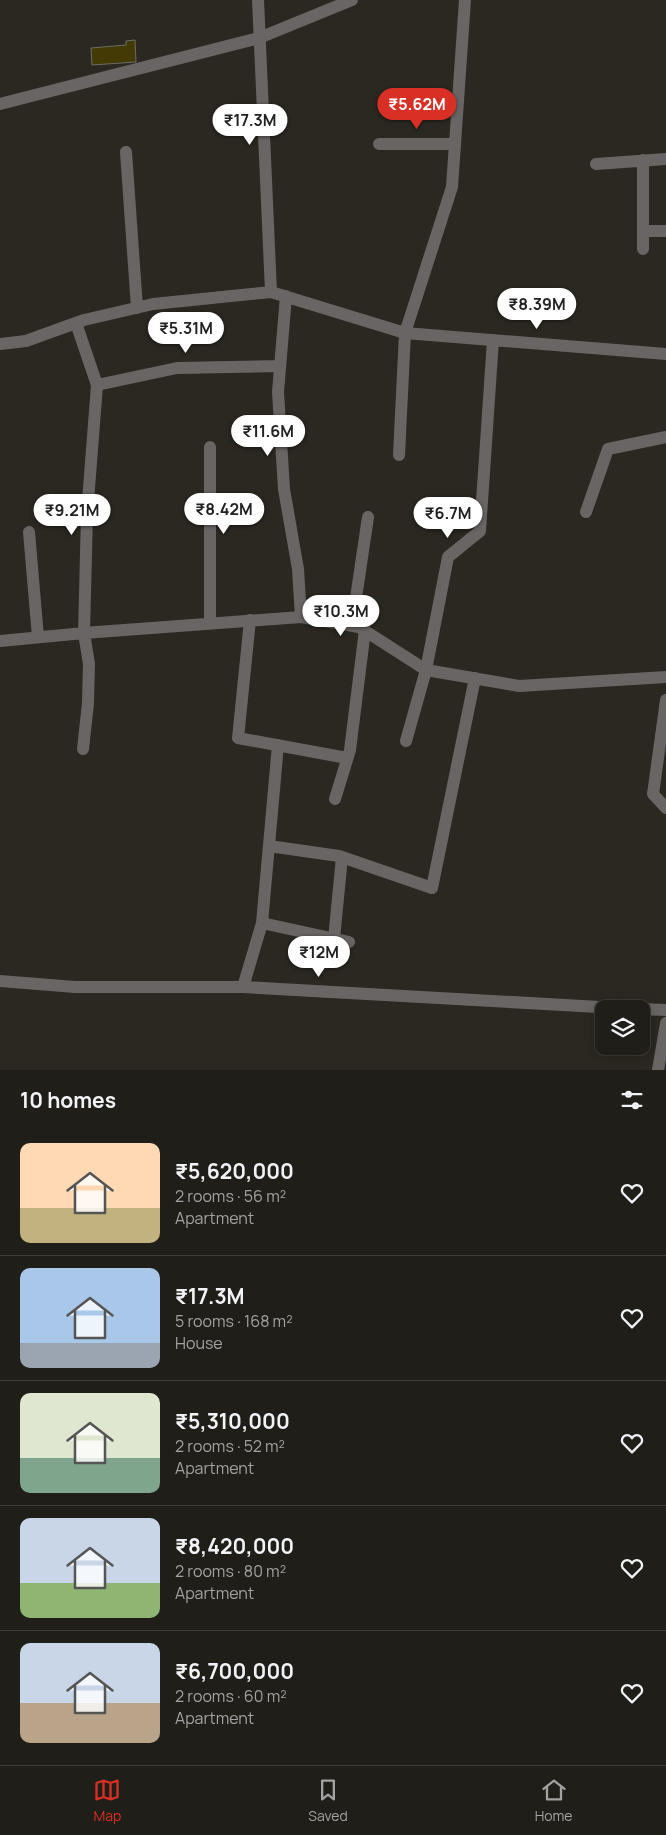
<!DOCTYPE html>
<html lang="en">
<head>
<meta charset="utf-8">
<style>
	:root { --surface:#201e18; --page:#282721; --text:#f1f3f6; --muted:#a2a2a2; --line:#3d3c37; --accent:#d93025 }
	body { margin:0; font-family:Manrope,sans-serif; background:var(--page); color:var(--text); height:100vh; display:flex; flex-direction:column; font-size:19px; white-space:nowrap }
	* { box-sizing:border-box; margin:0 }
	p { font-size:16px; color:var(--muted) }
	.icon { flex:none; width:28px; height:28px; fill:none; stroke:currentColor; stroke-width:2; stroke-linecap:round; stroke-linejoin:round }
	.map { position:relative; height:1070px; overflow:hidden }
	.panel { display:flex; flex-direction:column; background:var(--surface); flex:1 }
	.panel>* { flex:none }
	.buttons { position:absolute; left:595px; top:1000px; display:grid; gap:10px }
	.buttons a { display:grid; place-items:center; width:55px; height:55px; border-radius:10px; background:var(--surface); box-shadow:0 2px 12px #0003,0 0 0 1px var(--line); font-size:25px }
	.price { position:absolute; translate:-50% -42px; padding:0 11px; border-radius:18px; background:#fff; color:#222; font-size:16px; line-height:32px; filter:drop-shadow(0 1px 2px #0008) }
	.price::after { content:''; position:absolute; left:50%; top:30px; width:15px; height:11px; margin-left:-8px; background:inherit; clip-path:polygon(0 0,100% 0,50% 100%) }
	.price.on { background:var(--accent); color:#fff }
	ul { padding:0; list-style:none }
	li { display:flex; align-items:center; gap:15px; height:125px; padding:0 20px }
	li+li { border-top:1px solid var(--line) }
	li span { display:grid; place-items:center; flex:none; width:140px; height:100px; border-radius:10px; color:#555 }
	li>.icon { margin-inline-start:auto }
	span .icon { width:60px; height:60px; fill:#fffc; stroke-width:1 }
	li b { font-size:21px }
	h2 { display:flex; justify-content:space-between; align-items:center; height:60px; padding:0 20px; font-size:21px }
	.tabs { display:flex; justify-content:space-around; align-items:center; height:70px; border-top:1px solid var(--line); background:var(--surface); font-size:14px; color:var(--muted) }
	.tabs a { display:grid; justify-items:center; gap:2px }
	.tabs .on { color:var(--accent) }
	.map>svg:first-child { display:block }
	.building { fill:#433a06; stroke:#6f6d63 }
	.lines { fill:none; stroke-linecap:round; stroke-linejoin:round }
	.minor { stroke:#6a6565; stroke-width:12 }
</style>
</head>
<body>
<div class="map">
<svg width="666" height="1070" viewBox="0 0 666 1070">
	<rect width="100%" height="100%" fill="#2a2820"/>
	<path class="building" d="M135,40l1,22 -44,3 -1,-17 35,-3v-4z"/>
	<g class="lines">
		<path class="minor" d="M258,0l13,292
			M0,104l259,-66 93,-38
			M379,144h76
			M126,152l11,156
			M596,164l70,-5
			M643,231h23
			M643,249v-89
			M286,296l-8,96 6,97 14,80 3,48
			M76,323l21,62 -10,129 -3,119 5,31 -1,39 -5,46
			M0,344l26,-3 58,-21 69,-16 118,-12 134,41 261,21
			M97,385l80,-17 103,-2
			M210,447v176
			M399,455l6,-122 47,-146 13,-187
			M586,512l22,-63 58,-12
			M29,532l9,105
			M250,620l-12,118 109,20
			M352,625l16,-108
			M0,641l84,-8 217,-16 58,10 67,43 93,16 147,-9
			M666,700l-13,94 13,14
			M406,741l20,-71 22,-113 32,-26 13,-191
			M335,799l15,-49 15,-120
			M269,846l70,10 93,32 43,-210
			M262,923l87,19
			M334,939l8,-82
			M0,981l75,6h168l392,22
			M243,987l19,-64 16,-178
			M641,1009l25,1
			M658,1070l8,-47"/>
	</g>
</svg>
<div class="buttons">
<a><svg class="icon" aria-label="layers" viewBox="0 0 24 24"><path d="M12 4l9 5-9 5-9-5zM3 14l9 5 9-5"/></svg></a>
</div>
<b class="price on" style="left:417px;top:130px">₹5.62M</b>
<b class="price" style="left:250px;top:146px">₹17.3M</b>
<b class="price" style="left:537px;top:330px">₹8.39M</b>
<b class="price" style="left:186px;top:354px">₹5.31M</b>
<b class="price" style="left:268px;top:457px">₹11.6M</b>
<b class="price" style="left:224px;top:535px">₹8.42M</b>
<b class="price" style="left:72px;top:536px">₹9.21M</b>
<b class="price" style="left:448px;top:539px">₹6.7M</b>
<b class="price" style="left:341px;top:637px">₹10.3M</b>
<b class="price" style="left:319px;top:978px">₹12M</b>
</div>
<section class="panel">
<h2>10 homes<svg class="icon" aria-label="filters" viewBox="0 0 24 24"><path d="M4 7h16M4 17h16"/><circle cx="9" cy="7" r="2"/><circle cx="15" cy="17" r="2"/></svg></h2>
<ul>
<li><span style="background:linear-gradient(#ffd9b3 65%,#c2b280 0)"><svg class="icon" aria-label="home" viewBox="0 0 24 24"><path d="M3 11l9-7 9 7M6 9v11h12V9"/></svg></span><div><b>₹5,620,000</b><p>2 rooms · 56 m²</p><p>Apartment</p></div><svg class="icon" aria-label="heart" viewBox="0 0 24 24"><path d="M12 20l-8-8c-3-5 5-10 8-4 3-6 11-1 8 4z"/></svg></li>
<li><span style="background:linear-gradient(#a9c7e8 75%,#9aa5b1 0)"><svg class="icon" aria-label="home" viewBox="0 0 24 24"><path d="M3 11l9-7 9 7M6 9v11h12V9"/></svg></span><div><b>₹17.3M</b><p>5 rooms · 168 m²</p><p>House</p></div><svg class="icon" aria-label="heart" viewBox="0 0 24 24"><path d="M12 20l-8-8c-3-5 5-10 8-4 3-6 11-1 8 4z"/></svg></li>
<li><span style="background:linear-gradient(#dfe7d0 65%,#7fa58c 0)"><svg class="icon" aria-label="home" viewBox="0 0 24 24"><path d="M3 11l9-7 9 7M6 9v11h12V9"/></svg></span><div><b>₹5,310,000</b><p>2 rooms · 52 m²</p><p>Apartment</p></div><svg class="icon" aria-label="heart" viewBox="0 0 24 24"><path d="M12 20l-8-8c-3-5 5-10 8-4 3-6 11-1 8 4z"/></svg></li>
<li><span style="background:linear-gradient(#c9d6e8 65%,#8fb573 0)"><svg class="icon" aria-label="home" viewBox="0 0 24 24"><path d="M3 11l9-7 9 7M6 9v11h12V9"/></svg></span><div><b>₹8,420,000</b><p>2 rooms · 80 m²</p><p>Apartment</p></div><svg class="icon" aria-label="heart" viewBox="0 0 24 24"><path d="M12 20l-8-8c-3-5 5-10 8-4 3-6 11-1 8 4z"/></svg></li>
<li><span style="background:linear-gradient(#c9d6e8 60%,#b9a48a 0)"><svg class="icon" aria-label="home" viewBox="0 0 24 24"><path d="M3 11l9-7 9 7M6 9v11h12V9"/></svg></span><div><b>₹6,700,000</b><p>2 rooms · 60 m²</p><p>Apartment</p></div><svg class="icon" aria-label="heart" viewBox="0 0 24 24"><path d="M12 20l-8-8c-3-5 5-10 8-4 3-6 11-1 8 4z"/></svg></li>
</ul>
</section>
<nav class="tabs">
<a class="on"><svg class="icon" aria-label="map" viewBox="0 0 24 24"><path d="M3 6l6-2 6 2 6-2v14l-6 2-6-2-6 2zM9 4v14M15 6v14"/></svg>Map</a>
<a><svg class="icon" aria-label="saved" viewBox="0 0 24 24"><path d="M7 4h10v16l-5-4-5 4z"/></svg>Saved</a>
<a><svg class="icon" aria-label="home" viewBox="0 0 24 24"><path d="M3 11l9-7 9 7M6 9v11h12V9"/></svg>Home</a>
</nav>
</body>
</html>
